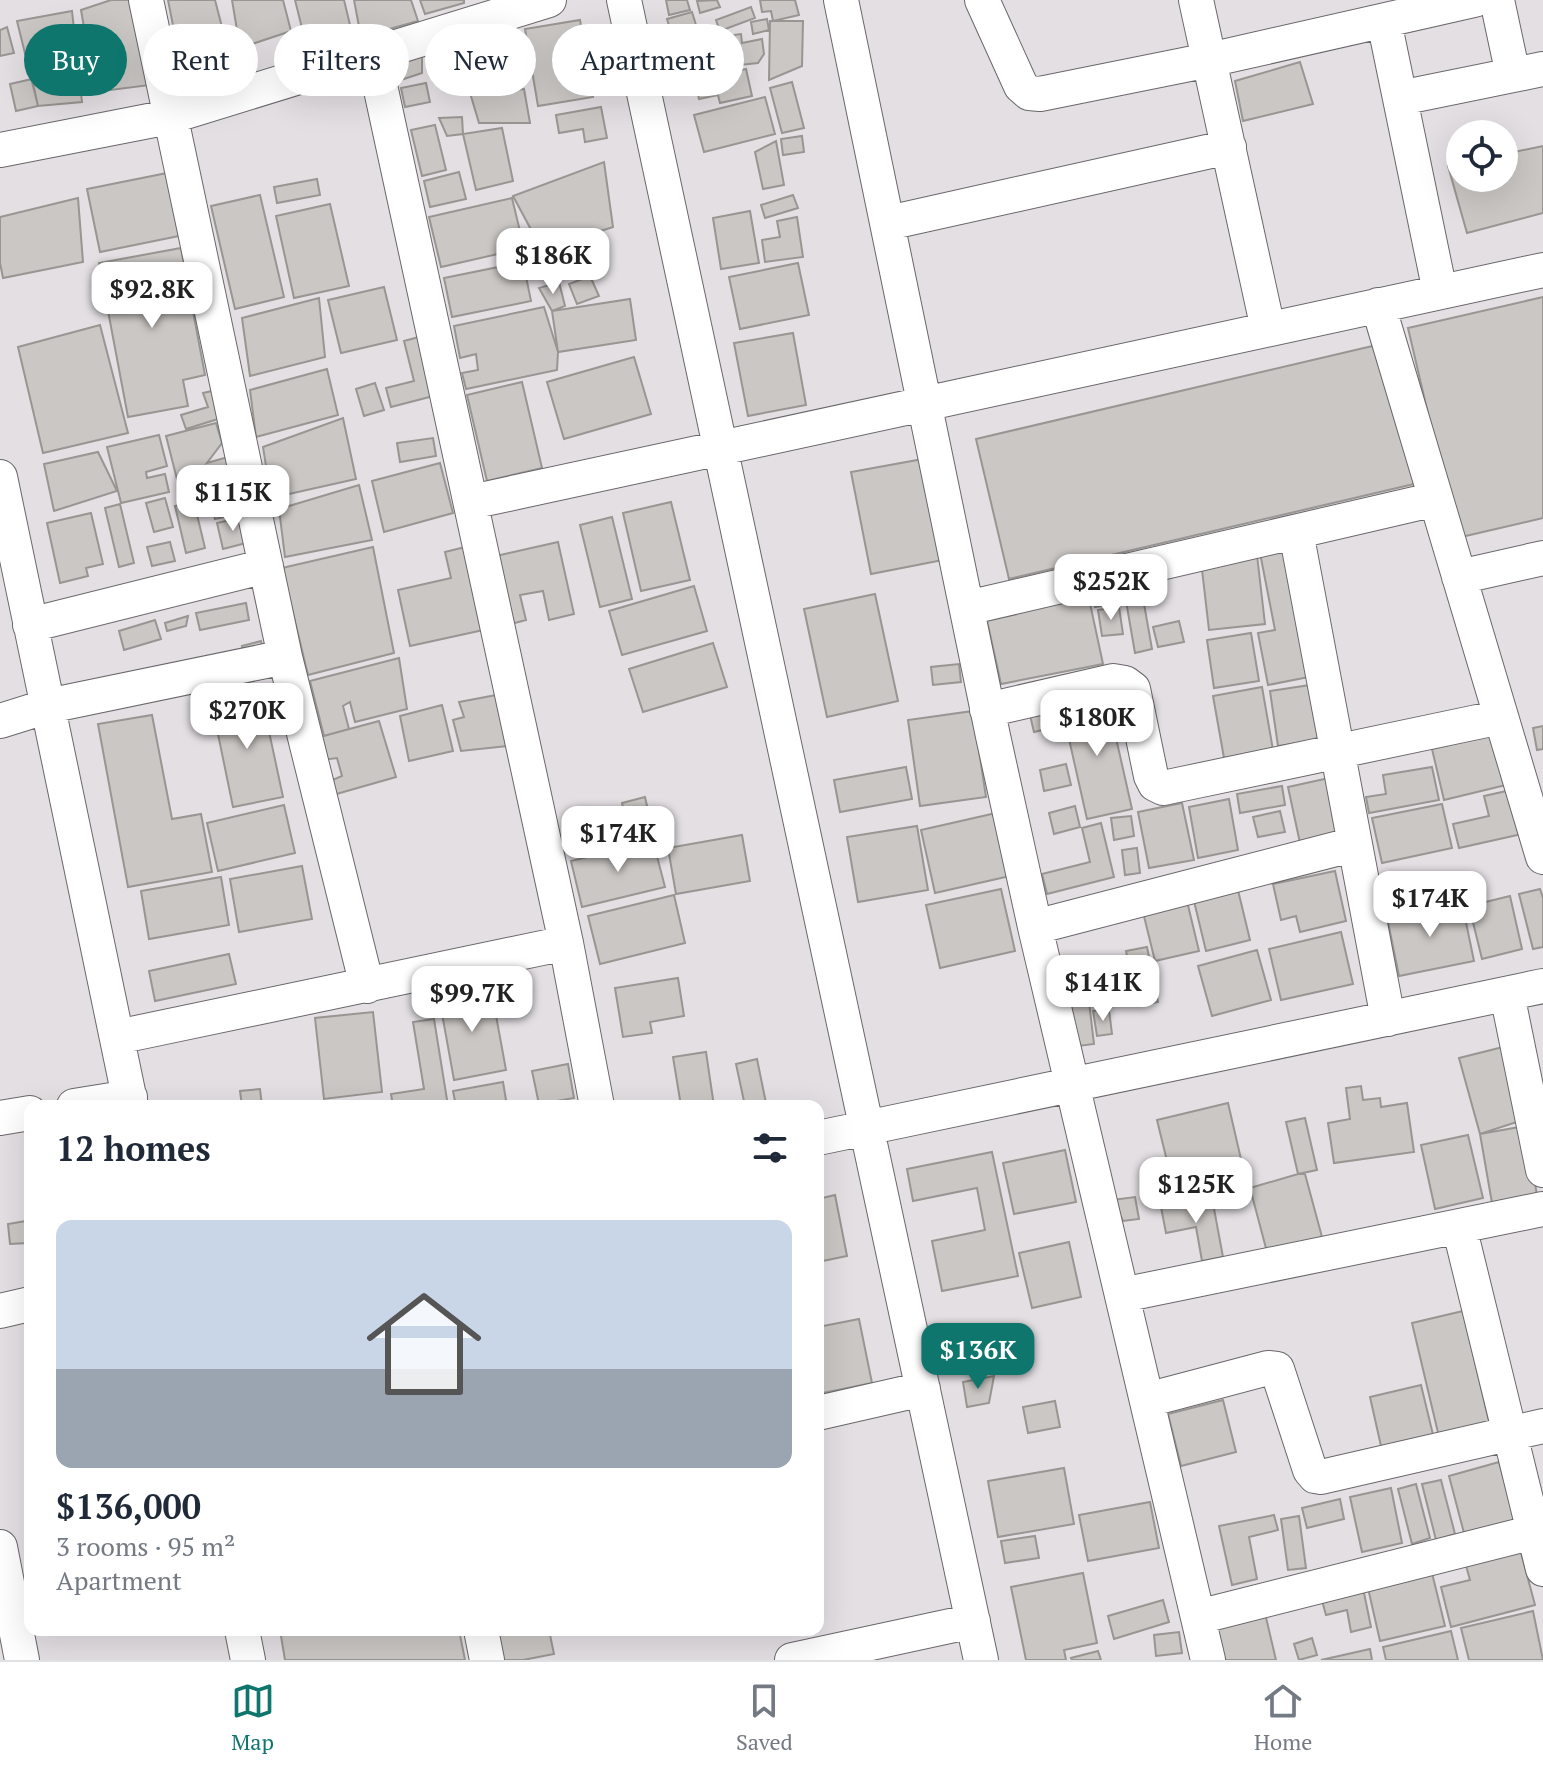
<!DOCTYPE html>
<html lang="en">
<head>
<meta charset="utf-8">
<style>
	:root { --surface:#fff; --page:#f2f2f3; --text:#1f2937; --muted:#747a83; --line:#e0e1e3; --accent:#0f766e }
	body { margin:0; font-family:"PT Serif",serif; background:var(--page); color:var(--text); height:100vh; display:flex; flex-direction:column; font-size:30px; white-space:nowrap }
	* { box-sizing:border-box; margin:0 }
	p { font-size:26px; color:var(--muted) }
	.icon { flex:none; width:44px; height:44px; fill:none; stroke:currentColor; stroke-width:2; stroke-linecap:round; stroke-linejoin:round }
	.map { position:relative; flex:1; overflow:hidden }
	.panel { position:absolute; left:24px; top:1100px; width:800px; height:536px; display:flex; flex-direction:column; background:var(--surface); border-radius:16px; box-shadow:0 8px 32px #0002 }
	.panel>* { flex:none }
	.hud { position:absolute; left:24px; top:24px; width:800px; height:72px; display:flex; gap:16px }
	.fabs { position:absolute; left:1446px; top:120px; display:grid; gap:16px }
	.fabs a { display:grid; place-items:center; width:72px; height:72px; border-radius:50%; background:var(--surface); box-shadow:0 8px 32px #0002; font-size:40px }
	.price { position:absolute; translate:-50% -68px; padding:0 18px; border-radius:16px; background:#fff; color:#222; font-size:26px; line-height:52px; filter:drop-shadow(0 2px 4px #0008) }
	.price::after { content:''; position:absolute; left:50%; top:48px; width:24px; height:18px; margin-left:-12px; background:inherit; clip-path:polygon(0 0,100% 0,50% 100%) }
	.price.current { background:var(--accent); color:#fff }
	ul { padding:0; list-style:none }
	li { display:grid; align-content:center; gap:16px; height:424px; padding:0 32px }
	li span { display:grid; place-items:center; height:248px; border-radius:16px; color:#555 }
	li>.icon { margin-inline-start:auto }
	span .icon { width:144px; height:144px; fill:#fffc; stroke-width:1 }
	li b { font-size:34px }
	h2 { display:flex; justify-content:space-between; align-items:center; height:96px; padding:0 32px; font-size:34px }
	.chip { padding:0 28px; border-radius:36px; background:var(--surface); box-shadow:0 8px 32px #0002; font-size:28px; line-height:72px }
	.chip.current { background:var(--accent); color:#fff }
	.tab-bar { display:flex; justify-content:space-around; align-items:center; height:112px; border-top:2px solid var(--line); background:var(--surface); font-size:22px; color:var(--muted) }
	.tab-bar a { display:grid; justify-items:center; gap:4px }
	.tab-bar .current { color:var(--accent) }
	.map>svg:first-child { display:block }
	.building { fill:#cbc7c4; stroke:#989592; stroke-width:2 }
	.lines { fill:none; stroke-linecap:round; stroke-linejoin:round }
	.minor-casing { stroke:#6a676b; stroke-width:36 }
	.minor { stroke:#fff; stroke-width:34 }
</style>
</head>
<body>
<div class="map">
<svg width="1543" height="1660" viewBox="0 0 1543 1660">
	<rect width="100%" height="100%" fill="#e3dfe3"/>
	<path class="building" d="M111,0h22l17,85 -55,7 -14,-82z
		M168,0h47l14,54 -49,7z
		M232,0h51l8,31 -51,17z
		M295,0h49l7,29 -46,11z
		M354,0h57l7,21 -57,16z
		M420,0h44v3l-39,11z
		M666,0h21l3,10 -21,5z
		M717,0l3,7 -20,6 -3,-12z
		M760,0h35l4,15 -26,6 -2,-10 -9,1z
		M751,7l4,11 -35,13 -4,-11z
		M72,11l10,91 -44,4 -21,-85z
		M692,12l4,13 -25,7 -4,-13z
		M767,19l2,11 -16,4 -2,-12z
		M580,20l13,77 -55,9 -13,-77z
		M770,21h33l-1,45 -33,14z
		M699,26l1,18 -22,16 -8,-23z
		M7,27l7,26 -14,3v-26z
		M741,34l1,9 20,-4 2,15 -6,9 -18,2 -1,-13 -11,1 1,14 -9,2 -3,-6 -10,2 -2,-16 15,-2 -2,-10z
		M518,40l8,35 -22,5 -8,-35z
		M484,52l8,42 32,-5 6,34h-51l-20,-67z
		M422,54v19l-21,7 -5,-18z
		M1300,62l13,42 -70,17 -8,-40z
		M746,69l6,27 -32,7 -2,-8 -19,4 -4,-18z
		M32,79l6,27 -22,5 -6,-27z
		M792,82l12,46 -22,5 -12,-45z
		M426,83l4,19 -25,5 -4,-19z
		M765,97l10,37 -71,18 -10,-37z
		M601,107l6,31 -22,4 -2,-13 -24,4 -3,-18z
		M462,117l1,17 -16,2 -8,-18z
		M435,125l11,45 -24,6 -11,-46z
		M502,128l11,53 -37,9 -13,-56z
		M802,136l2,16 -21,3 -2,-16z
		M776,141l8,44 -21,4 -8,-37z
		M1543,146v67l-76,20 -19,-67 12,-3v15h44v-24z
		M604,162l9,65 -71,23 -29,-54z
		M172,172l12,63 -84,17 -13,-63z
		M459,172l7,27 -36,8 -6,-26z
		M317,179l3,16 -43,8 -3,-16z
		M260,195l24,102 -49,12 -24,-103z
		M793,195l5,13 -33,10 -4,-13z
		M78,198l5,64 -80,16 -3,-15v-46z
		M512,198l12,50 -83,19 -12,-50z
		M330,204l19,82 -55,12 -18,-82z
		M750,211l9,52 -38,6 -8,-51z
		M797,217l6,40 -38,5 -3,-22 18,-3 -3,-16z
		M599,242l4,19 -53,12 -5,-19z
		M181,248l24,127 -22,5 5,26 -60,11 -29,-154z
		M523,262l8,39 -79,16 -8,-39z
		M798,263l11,52 -69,14 -11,-52z
		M590,276l9,20 -22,8 -8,-20z
		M559,282l6,24 -13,5 -13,-23z
		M384,287l13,53 -56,13 -13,-53z
		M1543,297v221l-86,20 -49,-210z
		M319,298l6,59 -75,19 -8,-58z
		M630,299l6,41 -78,12 -6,-41z
		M544,307l14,45 -1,18 -91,19 -4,-16 16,-3 -2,-16 -16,4 -6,-32z
		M100,325l28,108 -85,20 -25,-106z
		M793,333l13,72 -58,11 -14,-73z
		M426,335l15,59 -50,13 -5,-19 28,-7 -10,-40z
		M1381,344l33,140 -405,95 -33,-140z
		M634,357l17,57 -87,25 -17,-57z
		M327,369l11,46 -82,22 -6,-47z
		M522,382l20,86 -55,13 -20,-86z
		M375,383l9,27 -20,6 -8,-27z
		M212,391l9,27 -35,11 -5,-14 27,-8 -5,-14z
		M343,418l13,61 -85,19 -8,-51z
		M216,423l6,20 -15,20 21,-6 7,24 -54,14 -15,-59z
		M159,435l8,31 -21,6 1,6 18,-4 4,18 -48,11 -14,-56z
		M433,438l3,18 -36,6 -3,-19z
		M98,452l19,39 -63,20 -10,-47z
		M923,459l20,101 -72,14 -20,-102z
		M440,463l13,50 -69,19 -12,-51z
		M359,485l13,55 -87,17 -6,-48z
		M232,496l4,18 -21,5 -5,-18z
		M165,498l8,29 -19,5 -8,-29z
		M194,502l11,46 -19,5 -11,-47z
		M671,502l19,78 -49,11 -18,-78z
		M120,504l14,59 -15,4 -14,-59z
		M91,513l12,51 -17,4 2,8 -28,7 -13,-60z
		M244,517l6,25 -27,7 -6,-26z
		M612,517l20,82 -32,8 -20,-82z
		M170,542l5,19 -23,5 -5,-19z
		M558,542l16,72 -25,6 -6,-29 -23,4 6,25 -15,4 -15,-68z
		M469,546l19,83 -78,17 -12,-56 53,-12 -6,-26z
		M373,547l21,106 -86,22 -26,-107z
		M1289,548l25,128 -46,9 -10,-52 17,-3 -15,-77z
		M1257,555l8,69 -56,6 -8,-69z
		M1140,581l12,68 -17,4 -9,-52 -31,6 -3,-18z
		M694,586l13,45 -85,24 -13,-44z
		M875,594l23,107 -71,16 -23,-108z
		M1088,594l15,70 -102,20 -15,-68z
		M246,603l3,17 -49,10 -4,-17z
		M1119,607l4,27 -21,2 -4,-26z
		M188,616l-2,10 -19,5 -2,-8z
		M155,620l6,19 -37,11 -5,-19z
		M1179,621l5,21 -26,5 -5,-20z
		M1251,633l8,48 -45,7 -7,-48z
		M261,641l4,14 -20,5 -3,-14z
		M713,643l14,44 -84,25 -14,-43z
		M399,658l8,51 -52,13 -5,-20 -7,4 6,23 -25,7 -14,-55z
		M959,664l2,18 -28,3 -2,-18z
		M1317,684l8,55 -47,7 -8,-55z
		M1262,687l11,63 -49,8 -11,-62z
		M507,693l11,52 -57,6 -8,-31 11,-3 -5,-15z
		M261,694l22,103 -50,10 -21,-102z
		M1107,698l25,111 -45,10 -25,-111z
		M442,705l11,46 -44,10 -9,-45z
		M1055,705l5,21 -26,6 -5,-21z
		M973,711l13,86 -66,9 -12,-86z
		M152,715l20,104 29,-5 11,58 -84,15 -30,-163z
		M379,721l17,56 -63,18 -3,-14 12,-5 -5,-18 -15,2 -6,-22z
		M1543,726v23l-6,1 -4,-22z
		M1498,733l12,51 -66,16 -12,-51z
		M1066,764l5,21 -27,6 -4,-21z
		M906,767l6,32 -72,13 -6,-32z
		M1432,767l7,33 -70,13 -3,-16 20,-3 -3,-19z
		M1329,778l12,56 -41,9 -12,-56z
		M1282,786l3,19 -45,8 -3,-19z
		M1511,790l11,44 -63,14 -6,-24 36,-8 -5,-20z
		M645,797l7,31 -23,6 -7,-31z
		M1229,799l9,51 -40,8 -9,-51z
		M1182,803l12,57 -45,8 -11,-56z
		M1442,804l10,44 -70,15 -10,-45z
		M284,805l11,48 -77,18 -11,-48z
		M1075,806l5,21 -26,7 -5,-21z
		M1280,811l5,21 -27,5 -5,-20z
		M996,813l14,63 -75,17 -14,-63z
		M1131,816l3,20 -20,4 -3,-22z
		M1101,823l13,54 -67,17 -5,-20 48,-12 -8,-34z
		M917,826l11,64 -70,12 -11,-65z
		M742,835l8,46 -74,13 -8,-46z
		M653,841l12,46 -83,20 -11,-46z
		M1137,848l3,25 -15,2 -3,-25z
		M302,866l10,53 -73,13 -9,-53z
		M1335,871l11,50 -46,11 -4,-16 -15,4 -8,-36z
		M221,877l8,48 -80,14 -8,-48z
		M1237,886l13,54 -44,11 -13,-54z
		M1001,889l14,62 -75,17 -14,-63z
		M1540,889l3,9v49l-10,2 -14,-55z
		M674,895l11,48 -85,21 -12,-48z
		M1510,896l12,53 -40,10 -13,-53z
		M1186,897l13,54 -44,10 -13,-53z
		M1462,903l12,58 -75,15 -12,-59z
		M1341,932l12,52 -72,16 -12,-51z
		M1147,947l11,55 -21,4 -11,-55z
		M1257,950l14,50 -59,16 -14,-50z
		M229,954l7,30 -81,17 -6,-30z
		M1084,960l10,84 -23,3 -9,-76z
		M678,978l6,38 -34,6 2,11 -29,4 -8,-49z
		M1105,978l4,25 -16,2 -3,-25z
		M491,988l15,82 -52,10 -15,-83z
		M1109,1010l3,24 -15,2 -4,-25z
		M373,1012l9,80 -58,7 -9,-81z
		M434,1019l14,87h-55l-2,-12 33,-5 -11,-67z
		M1507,1046l19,73 -46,15 -21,-76z
		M706,1052l8,54h-33l-8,-49z
		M757,1059l9,44 -21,3 -9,-42z
		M568,1064l6,34 -35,6 -7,-33z
		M503,1082l4,24h-51l-3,-15z
		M1361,1086l2,14 17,-2 1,9 26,-4 7,49 -80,11 -6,-40 22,-4 -4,-31z
		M260,1089l2,17h-20l-2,-15z
		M1228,1103l19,82 -70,17 -20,-82z
		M1305,1118l12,52 -19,4 -12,-52z
		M1525,1126l12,69 -45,8 -12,-69z
		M1468,1135l15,63 -48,11 -14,-64z
		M1065,1150l11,52 -62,12 -11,-51z
		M992,1152l26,124 -76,15 -10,-50 53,-11 -8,-42 -64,13 -6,-32z
		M1298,1174h7l17,63 -55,15 -17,-64z
		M835,1195l12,61 -29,6v-63z
		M1135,1197l4,22 -16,2 -11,-21z
		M1212,1198l11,59 -21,4 -6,-34 -30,6 -5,-26z
		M26,1221l2,22 -18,1 -2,-20z
		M1069,1242l12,55 -49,11 -13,-55z
		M1463,1311l28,119 -51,11 -28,-118z
		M859,1319l13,64 -54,11v-67z
		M994,1376l-5,27 -22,4 -4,-25z
		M1421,1385l14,58 -52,12 -13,-58z
		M1223,1400l13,52 -55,14 -13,-52z
		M1055,1401l5,26 -32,6 -5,-26z
		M1499,1462l16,58 -51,13 -15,-57z
		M1064,1468l10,56 -76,13 -10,-56z
		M1441,1480l14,54 -19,6 -14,-56z
		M1416,1484l14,54 -18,6 -14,-55z
		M1391,1488l11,55 -40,9 -12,-55z
		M1340,1499l4,20 -37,9 -5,-20z
		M1150,1502l9,46 -71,13 -9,-46z
		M1274,1515l4,15 -29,7 8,42 -25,6 -13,-59z
		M1299,1516l7,52 -18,2 -7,-51z
		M1035,1536l4,22 -34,5 -4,-22z
		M1520,1549l15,56 -84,22 -10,-40 29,-7 -5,-18z
		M1083,1573l14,70 -33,7 2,10h-40l-15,-73z
		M1432,1573l13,53 -65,15 -12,-53z
		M1363,1588l8,39 -20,5 -4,-22 -21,5 -5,-18z
		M1163,1600l6,22 -55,17 -6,-23z
		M1264,1609l12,51h-53l-9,-40z
		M1533,1611l10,49h-74l-8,-32z
		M280,1630h179l6,30h-180z
		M488,1630h61l5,24 -31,6h-25z
		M1451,1631l7,29h-72l-3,-13z
		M1179,1632l3,21 -26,3 -2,-21z
		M1312,1638l5,17 -18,5 -5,-16z
		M1370,1649l2,11h-51z
		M1098,1651l3,9h-29l-1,-2z"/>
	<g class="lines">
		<defs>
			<path id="minor" d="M146,0l139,657 82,329
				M624,0l357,1660
				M841,0l152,736 42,191 173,733
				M982,0l39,86 8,7 11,1 169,-34 265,-60
				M1196,0l72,329
				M1497,0l16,75
				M1384,21l56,271
				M373,53l193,890 31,163
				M1400,98l143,-29
				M0,150l169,-33 380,-117
				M888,223l341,-76
				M1378,305l165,552
				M0,477l131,629
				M471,502l1072,-232
				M1296,532l92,487
				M1459,577l84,-19
				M967,608l469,-109
				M30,625l236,-59
				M987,710l126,-29 12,2 8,6 18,87 4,8 8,4 338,-71
				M0,721l48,-15 237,-49
				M1035,927l320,-83
				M1507,994l36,176
				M117,1037l449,-94
				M74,1106l56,-9
				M0,1118l30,-5
				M818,1138l725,-152
				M1459,1226l84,343
				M1122,1295l421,-86
				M0,1311l30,-7
				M1147,1400l121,-32 9,1 33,101 5,6 6,1 222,-51
				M818,1413l105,-24
				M0,1547l22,113
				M1198,1617l336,-85
				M242,1630l6,30
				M481,1630l6,30
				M792,1660l181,-39"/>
		</defs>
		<use href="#minor" class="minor-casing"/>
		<use href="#minor" class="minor"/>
	</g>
</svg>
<div class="fabs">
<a><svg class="icon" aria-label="locate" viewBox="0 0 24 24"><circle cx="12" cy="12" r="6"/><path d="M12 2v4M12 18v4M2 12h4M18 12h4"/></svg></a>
</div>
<b class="price" style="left:553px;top:296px">$186K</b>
<b class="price" style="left:152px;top:330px">$92.8K</b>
<b class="price" style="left:233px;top:533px">$115K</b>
<b class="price" style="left:1111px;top:622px">$252K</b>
<b class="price" style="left:247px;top:751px">$270K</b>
<b class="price" style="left:1097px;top:758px">$180K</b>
<b class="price" style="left:618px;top:874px">$174K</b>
<b class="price" style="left:1430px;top:939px">$174K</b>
<b class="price" style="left:1103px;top:1023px">$141K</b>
<b class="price" style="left:472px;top:1034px">$99.7K</b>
<b class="price" style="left:1196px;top:1225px">$125K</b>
<b class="price current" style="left:978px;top:1391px">$136K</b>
<div class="hud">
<a class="chip current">Buy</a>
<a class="chip">Rent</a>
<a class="chip">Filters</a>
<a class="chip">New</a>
<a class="chip">Apartment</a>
</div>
<section class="panel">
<h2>12 homes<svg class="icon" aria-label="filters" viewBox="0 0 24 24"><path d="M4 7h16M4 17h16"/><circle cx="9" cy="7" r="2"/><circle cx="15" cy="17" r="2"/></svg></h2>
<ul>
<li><span style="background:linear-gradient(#c9d6e8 60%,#9aa5b1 0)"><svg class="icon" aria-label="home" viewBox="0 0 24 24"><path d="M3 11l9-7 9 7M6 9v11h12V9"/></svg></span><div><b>$136,000</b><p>3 rooms · 95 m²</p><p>Apartment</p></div></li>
</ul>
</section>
</div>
<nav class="tab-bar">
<a class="current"><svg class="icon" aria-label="map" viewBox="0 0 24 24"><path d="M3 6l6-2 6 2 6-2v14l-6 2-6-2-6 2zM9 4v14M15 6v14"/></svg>Map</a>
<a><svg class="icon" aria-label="saved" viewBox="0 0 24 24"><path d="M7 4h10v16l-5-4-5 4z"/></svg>Saved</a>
<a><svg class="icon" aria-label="home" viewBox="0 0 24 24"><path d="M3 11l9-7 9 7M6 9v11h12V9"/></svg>Home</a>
</nav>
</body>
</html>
